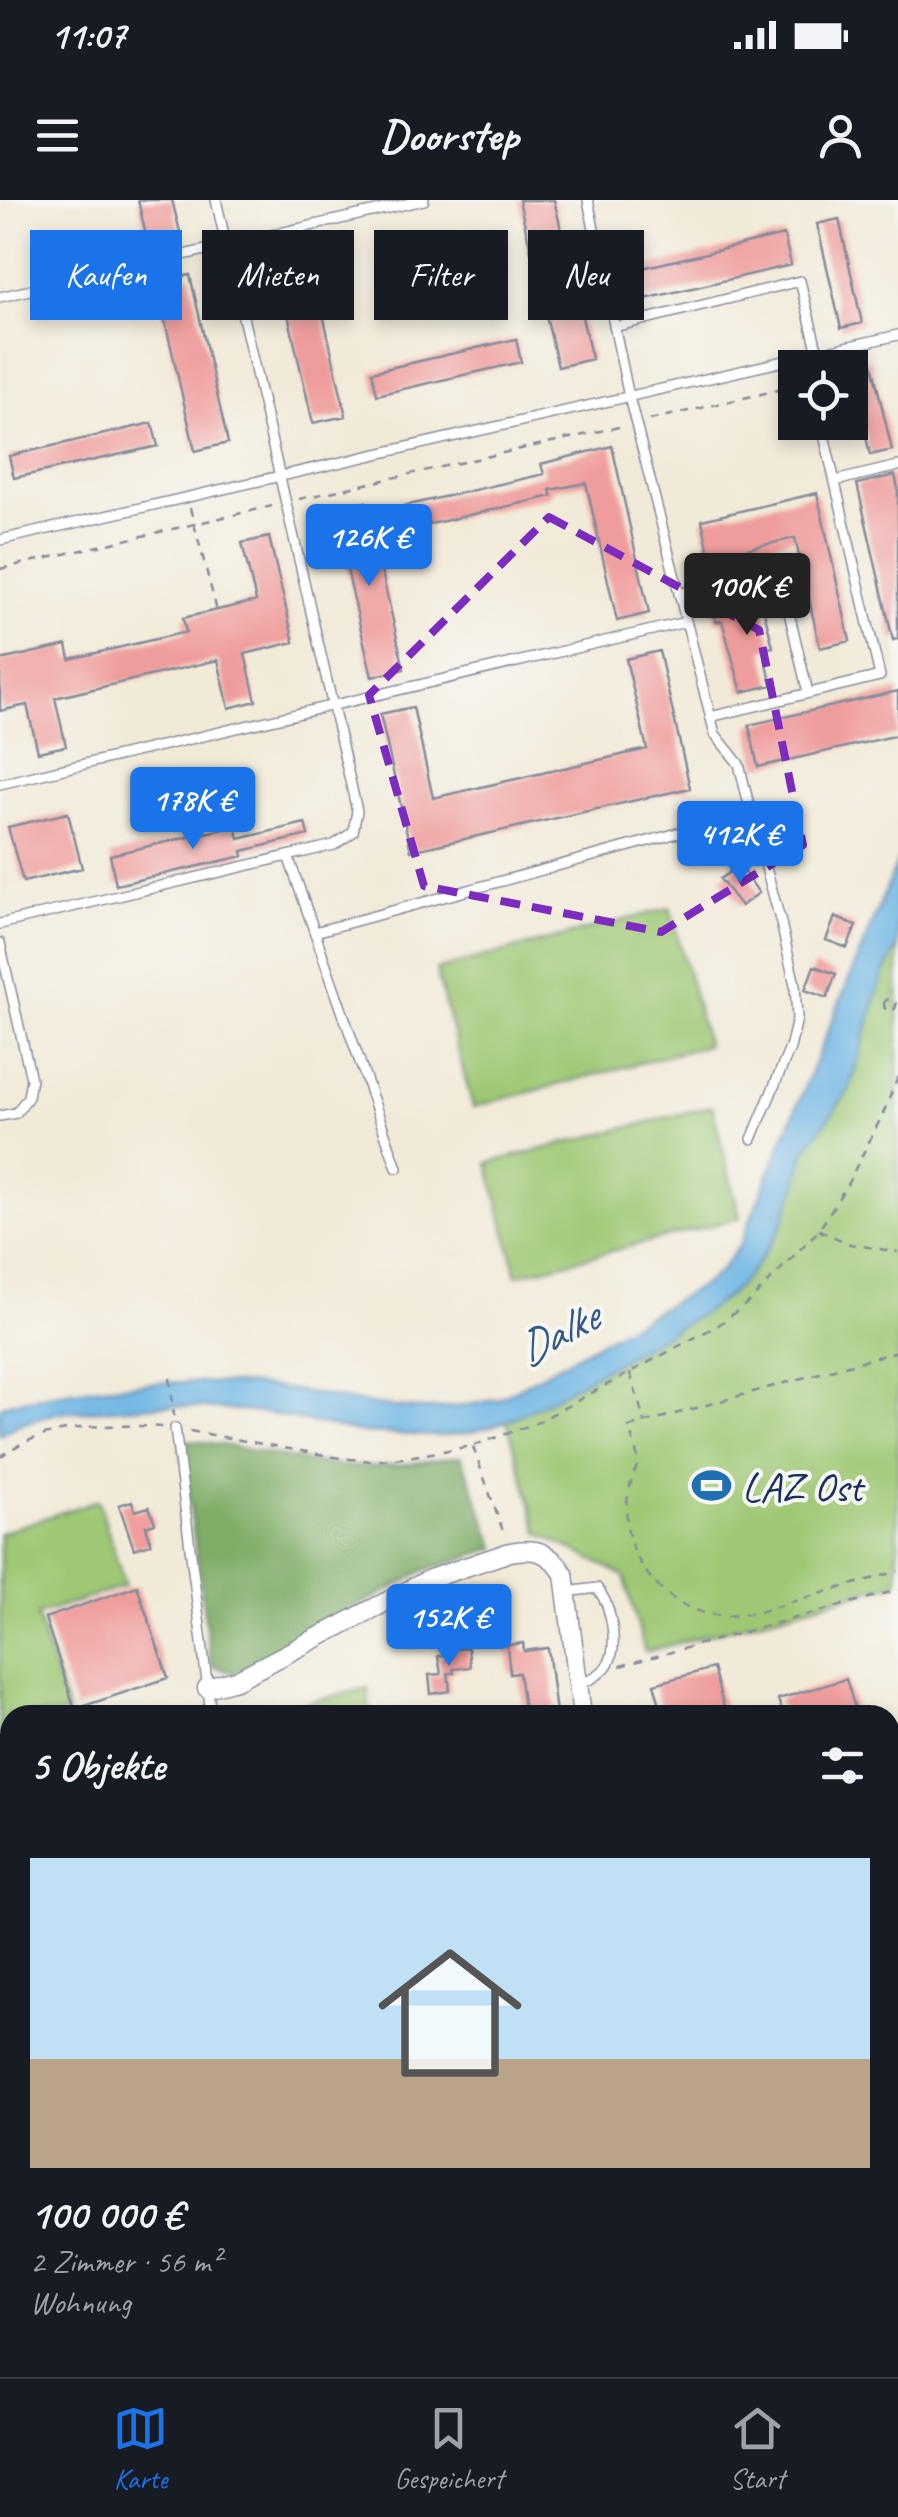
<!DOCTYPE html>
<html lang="de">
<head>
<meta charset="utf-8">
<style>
	:root { --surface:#171b24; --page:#242831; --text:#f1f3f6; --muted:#9ea1a6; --line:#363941; --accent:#1a73e8 }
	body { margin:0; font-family:Caveat,sans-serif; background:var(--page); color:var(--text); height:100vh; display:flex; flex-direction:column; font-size:38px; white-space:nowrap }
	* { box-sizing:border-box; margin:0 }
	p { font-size:32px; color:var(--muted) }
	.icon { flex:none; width:55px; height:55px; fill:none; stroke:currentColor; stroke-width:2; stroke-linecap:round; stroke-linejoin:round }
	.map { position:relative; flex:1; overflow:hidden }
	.panel { position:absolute; left:0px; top:1505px; width:900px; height:672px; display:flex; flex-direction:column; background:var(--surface); border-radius:30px 30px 0 0; box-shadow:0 5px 15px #0003 }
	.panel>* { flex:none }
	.top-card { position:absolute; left:30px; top:30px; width:840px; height:90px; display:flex; gap:20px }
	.fabs { position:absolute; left:778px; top:150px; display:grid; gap:20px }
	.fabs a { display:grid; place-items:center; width:90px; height:90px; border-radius:0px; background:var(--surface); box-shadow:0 5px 15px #0003; font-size:50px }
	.price { position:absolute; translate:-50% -85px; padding:0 22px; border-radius:10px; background:var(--accent); color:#fff; font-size:32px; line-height:65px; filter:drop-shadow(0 2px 5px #0008) }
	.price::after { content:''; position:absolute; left:50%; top:60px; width:30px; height:22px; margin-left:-15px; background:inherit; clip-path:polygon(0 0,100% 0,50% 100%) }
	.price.current { background:#222; color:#fff }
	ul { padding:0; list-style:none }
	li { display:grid; align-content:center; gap:20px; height:530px; padding:0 30px }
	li+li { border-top:2px solid var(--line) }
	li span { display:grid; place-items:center; height:310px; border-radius:0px; color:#555 }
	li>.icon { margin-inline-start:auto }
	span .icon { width:180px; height:180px; fill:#fffc; stroke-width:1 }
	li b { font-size:42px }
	h2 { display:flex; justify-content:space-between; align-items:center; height:120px; padding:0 30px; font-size:42px }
	.tag { padding:0 35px; border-radius:0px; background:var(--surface); box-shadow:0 5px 15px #0003; font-size:35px; line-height:90px }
	.tag.current { background:var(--accent); color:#fff }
	.status { display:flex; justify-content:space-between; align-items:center; height:70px; padding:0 50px; background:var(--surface); direction:ltr }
	.status svg { height:28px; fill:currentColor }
	header { display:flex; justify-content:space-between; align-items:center; height:130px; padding:0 30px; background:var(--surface); font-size:45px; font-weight:800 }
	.tab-bar { display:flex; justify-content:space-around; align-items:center; height:140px; border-top:2px solid var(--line); background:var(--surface); font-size:28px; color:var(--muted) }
	.tab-bar a { display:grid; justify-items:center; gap:5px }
	.tab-bar .current { color:var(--accent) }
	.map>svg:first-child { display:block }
	.green { fill:#9fc874; stroke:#5d7c69; stroke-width:2.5 }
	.forest { fill:#7fac66; stroke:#4d6e62; stroke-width:2.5 }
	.water { fill:#6ab4e3; stroke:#4272a0; stroke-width:2.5 }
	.building { fill:#ef9d9c }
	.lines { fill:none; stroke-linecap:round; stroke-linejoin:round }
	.service-casing { stroke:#868c9b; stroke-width:12 }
	.minor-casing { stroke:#868c9b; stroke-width:21 }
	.tertiary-casing { stroke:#868c9b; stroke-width:26 }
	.path { stroke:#868c9b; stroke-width:2.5; stroke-dasharray:8 8; stroke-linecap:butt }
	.service { stroke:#fff; stroke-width:9 }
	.minor { stroke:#fff; stroke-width:18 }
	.tertiary { stroke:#fff; stroke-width:22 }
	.marked { fill:none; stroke:#7b2cbf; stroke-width:8; stroke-dasharray:20 12; stroke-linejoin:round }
	.labels { text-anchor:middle; stroke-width:8; stroke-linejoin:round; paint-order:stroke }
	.poi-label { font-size:42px; fill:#1b2f5e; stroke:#f6f6f2; text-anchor:start }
	.water-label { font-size:45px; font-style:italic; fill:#335786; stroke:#f6f6f2 }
</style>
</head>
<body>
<div class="status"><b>11:07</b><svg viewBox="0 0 49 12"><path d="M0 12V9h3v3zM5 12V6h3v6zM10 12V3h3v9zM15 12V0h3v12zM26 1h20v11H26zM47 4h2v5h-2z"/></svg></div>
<header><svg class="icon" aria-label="menu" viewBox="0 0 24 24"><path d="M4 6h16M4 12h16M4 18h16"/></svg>Doorstep<svg class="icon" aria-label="person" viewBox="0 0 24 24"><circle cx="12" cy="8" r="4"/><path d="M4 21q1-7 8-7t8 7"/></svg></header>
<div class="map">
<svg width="898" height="2177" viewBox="0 0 898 2177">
	<rect width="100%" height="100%" fill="#f6f6f2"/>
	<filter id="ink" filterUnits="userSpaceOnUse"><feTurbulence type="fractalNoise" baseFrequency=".01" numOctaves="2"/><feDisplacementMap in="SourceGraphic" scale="20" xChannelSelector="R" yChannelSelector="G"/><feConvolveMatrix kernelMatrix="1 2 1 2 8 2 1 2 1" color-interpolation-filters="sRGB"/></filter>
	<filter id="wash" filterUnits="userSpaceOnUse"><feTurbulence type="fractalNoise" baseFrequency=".0048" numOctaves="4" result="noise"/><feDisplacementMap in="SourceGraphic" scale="40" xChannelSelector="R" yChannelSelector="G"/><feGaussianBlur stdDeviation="2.25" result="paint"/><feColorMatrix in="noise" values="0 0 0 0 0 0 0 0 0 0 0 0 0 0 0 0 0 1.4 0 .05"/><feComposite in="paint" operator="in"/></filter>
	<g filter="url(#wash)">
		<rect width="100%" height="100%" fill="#f2ead8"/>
		<path class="green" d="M670,708l37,137 -234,62 -37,-137z
			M898,745v637l-253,70 -21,-76 -85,-43 -32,-112 35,-17 165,-93 29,-22 21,-25 23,-35 17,-45 8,-33 44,-61 33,-112z
			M712,906l28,112 -223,57 -29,-112z
			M98,1300l27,86 -88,29 31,98 -7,2h-51v17l-10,3v-202z
			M368,1488l2,27h-117z
			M454,2168h224l5,9h-222z"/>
		<path class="forest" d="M181,1240c55,3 108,22 163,26 40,3 78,-4 117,-10l35,92 -70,22 -193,103 -22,-8z"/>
		<path class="water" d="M898,660v85l-16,33 -33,112 -44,61 -8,33 -17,45 -23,35 -21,25 -29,22 -165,93 -35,17 -35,11 -31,4 -78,-3 -97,-20 -99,-8 -111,8 -41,13 -15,9v-27l6,-4c85,-21 178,-27 266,-17 52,6 105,23 158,22 23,0 46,-5 68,-10l206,-115 16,-13 20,-26z"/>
		<g id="blocks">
			<path class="building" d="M138,0h34l8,32 -33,8z
				M519,0h35l38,159 -34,8z
				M839,19l23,104 -21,5 -24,-104z
				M784,35l7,30 -146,34 -7,-30z
				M308,47l38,169 -33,7 -39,-169z
				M190,75l38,168 -33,8 -39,-169z
				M516,139l5,23 -144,33 -5,-23z
				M871,160l21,90 -22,5 -20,-91z
				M152,223l6,23 -144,32 -5,-22z
				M612,246l37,167 -32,8 -31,-138 -36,7 2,6 -143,33 -5,-23 140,-32 -3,-10z
				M895,275l3,14v150l-5,1 -36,-156z
				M817,293l33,148 -30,7 -25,-110 -85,19 -8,-37z
				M366,302l38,167 -32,8 -39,-168z
				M269,337l25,105 -49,12 11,47 -27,7 -11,-48 -163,38 11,48 -28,6 -11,-47 -27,6v-51l67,-15 3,14 116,-27 -3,-14 73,-17 -14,-58z
				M766,393l4,16 -6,2 9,36 -10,2 9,36 -30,7 -20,-71 -6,1 -4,-17z
				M659,451l31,137 -279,63 -31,-137 33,-7 20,91 214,-49 -21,-90z
				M898,491v44l-140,32 -9,-42z
				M68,613l14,55 -59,14 -15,-55z
				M305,623l3,12 -66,16 1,5 -127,29 -6,-30 126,-29 3,13z
				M739,665l20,28 -18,13 -21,-27z
				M835,717l21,9 -9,22 -21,-8z
				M814,766l22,8 -9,24 -22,-8z
				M132,1301l3,10 14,-4 6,16 -9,3 5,18 -17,5 -15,-44z
				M137,1386l31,92 -93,31 -30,-91z
				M523,1443l1,8 24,-3 8,65 -31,2 -6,-42 -9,1 -3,-29z
				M468,1448l2,19 -17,2 1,4h-6l2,18 -19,3 -2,-19 12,-1 -3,-18 12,-2 -1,-4z
				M713,1468l13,47h-63l-9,-31z
				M846,1479l11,36h-74l-5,-16z"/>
		</g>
	</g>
	<g filter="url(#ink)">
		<use href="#blocks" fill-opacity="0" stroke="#868c9b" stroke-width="2.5"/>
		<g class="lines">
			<defs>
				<path id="service" d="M0,97l424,-97
					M614,127l186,-46 18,72
					M835,281l63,-15
					M0,340l898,-205
					M679,394l100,-24 29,123
					M710,517l170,-41 -59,-254
					M0,584l686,-162
					M751,613l30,110 14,62 2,34 -7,29 -38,91
					M288,656l109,312
					M0,724l334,-79 19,-13 4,-21 -141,-611
					M315,732l436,-119 -12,-49 -24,-30 -86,-337 -41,-197
					M0,743l31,136 -3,18 -12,16 -16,3
					M175,1228l35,278 -9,9
					M566,1392l31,-4c10,13 12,22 15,38 5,33 -3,47 -34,59"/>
				<path id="minor" d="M207,1488l29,-8 194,-101 80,-27c26,-5 40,0 54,22l18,141
					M893,1752l5,11
					M0,1992l10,2
					M0,2162l10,-3
					M440,2168l7,9
					M855,2168l4,9"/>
				<path id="tertiary" d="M890,1974l8,-2
					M311,2177l31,-9"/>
			</defs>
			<use href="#service" class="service-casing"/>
			<use href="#minor" class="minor-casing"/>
			<use href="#tertiary" class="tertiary-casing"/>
			<path class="path" d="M650,220l145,-34
				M299,299l324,-73
				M190,308l27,103
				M0,369l272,-63
				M884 805a6 6 0 1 1 12 0a6 6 0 1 1-12 0Z
				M819,1030l31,14 48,8
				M898,1151l-269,76 10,35c-15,29 -18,67 -1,97 20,37 59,62 102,56 21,-2 41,-10 61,-16 32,-9 65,-18 97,-28
				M630,1173l15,50
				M170,1178l4,38
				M190,1231l150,27 32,3 30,-3 70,-12 62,-22 186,-100 30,-23 69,-71 29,-47 34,-67 16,-39
				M473,1247l31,87
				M0,1257c45,-34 109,-33 162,-30
				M620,1466l278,-76
				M897,2035l1,4
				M670,2168l3,9
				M267,2177l26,-8
				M358,2177l31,-9
				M545,2177l1,-9
				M624,2177l3,-9"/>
			<use href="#service" class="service"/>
			<use href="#minor" class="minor"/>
			<use href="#tertiary" class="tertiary"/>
		</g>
	</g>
	<path class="marked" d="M549,317l210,113 44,215 -142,87 -237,-46 -55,-191z"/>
	<defs>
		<symbol id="stadium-bare" viewBox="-9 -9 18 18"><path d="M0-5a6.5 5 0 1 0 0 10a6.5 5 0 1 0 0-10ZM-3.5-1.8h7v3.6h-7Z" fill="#1f6fb2" stroke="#f6f6f2" stroke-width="2.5" paint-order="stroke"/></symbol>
	</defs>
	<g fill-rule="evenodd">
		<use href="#stadium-bare" x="684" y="1258" width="55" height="55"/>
	</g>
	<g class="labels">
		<g class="poi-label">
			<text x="742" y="1301">LAZ Ost</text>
		</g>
		<g class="water-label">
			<text transform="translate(557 1132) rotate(-28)" y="16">Dalke</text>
		</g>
	</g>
</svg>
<div class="fabs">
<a><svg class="icon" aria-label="locate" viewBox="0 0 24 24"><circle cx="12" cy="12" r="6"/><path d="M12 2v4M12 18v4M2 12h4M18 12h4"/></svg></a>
</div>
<b class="price" style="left:369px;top:389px">126K €</b>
<b class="price current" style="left:747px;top:438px">100K €</b>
<b class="price" style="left:193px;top:652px">178K €</b>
<b class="price" style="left:740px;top:686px">412K €</b>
<b class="price" style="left:449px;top:1469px">152K €</b>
<div class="top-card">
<a class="tag current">Kaufen</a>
<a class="tag">Mieten</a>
<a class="tag">Filter</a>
<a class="tag">Neu</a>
</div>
<section class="panel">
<h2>5 Objekte<svg class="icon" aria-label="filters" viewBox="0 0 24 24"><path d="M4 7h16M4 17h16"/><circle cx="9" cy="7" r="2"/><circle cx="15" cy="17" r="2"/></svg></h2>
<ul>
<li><span style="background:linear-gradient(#bfe0f5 65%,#b9a48a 0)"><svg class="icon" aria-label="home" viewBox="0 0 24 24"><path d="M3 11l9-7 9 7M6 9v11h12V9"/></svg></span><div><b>100 000 €</b><p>2 Zimmer · 56 m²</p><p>Wohnung</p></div></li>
</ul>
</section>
</div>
<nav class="tab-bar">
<a class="current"><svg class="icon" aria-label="map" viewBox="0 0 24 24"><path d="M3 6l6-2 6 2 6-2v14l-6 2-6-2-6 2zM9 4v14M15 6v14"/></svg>Karte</a>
<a><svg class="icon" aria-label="saved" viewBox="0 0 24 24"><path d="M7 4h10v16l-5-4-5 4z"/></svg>Gespeichert</a>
<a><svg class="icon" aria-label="home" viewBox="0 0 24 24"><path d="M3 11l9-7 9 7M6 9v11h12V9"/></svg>Start</a>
</nav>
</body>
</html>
